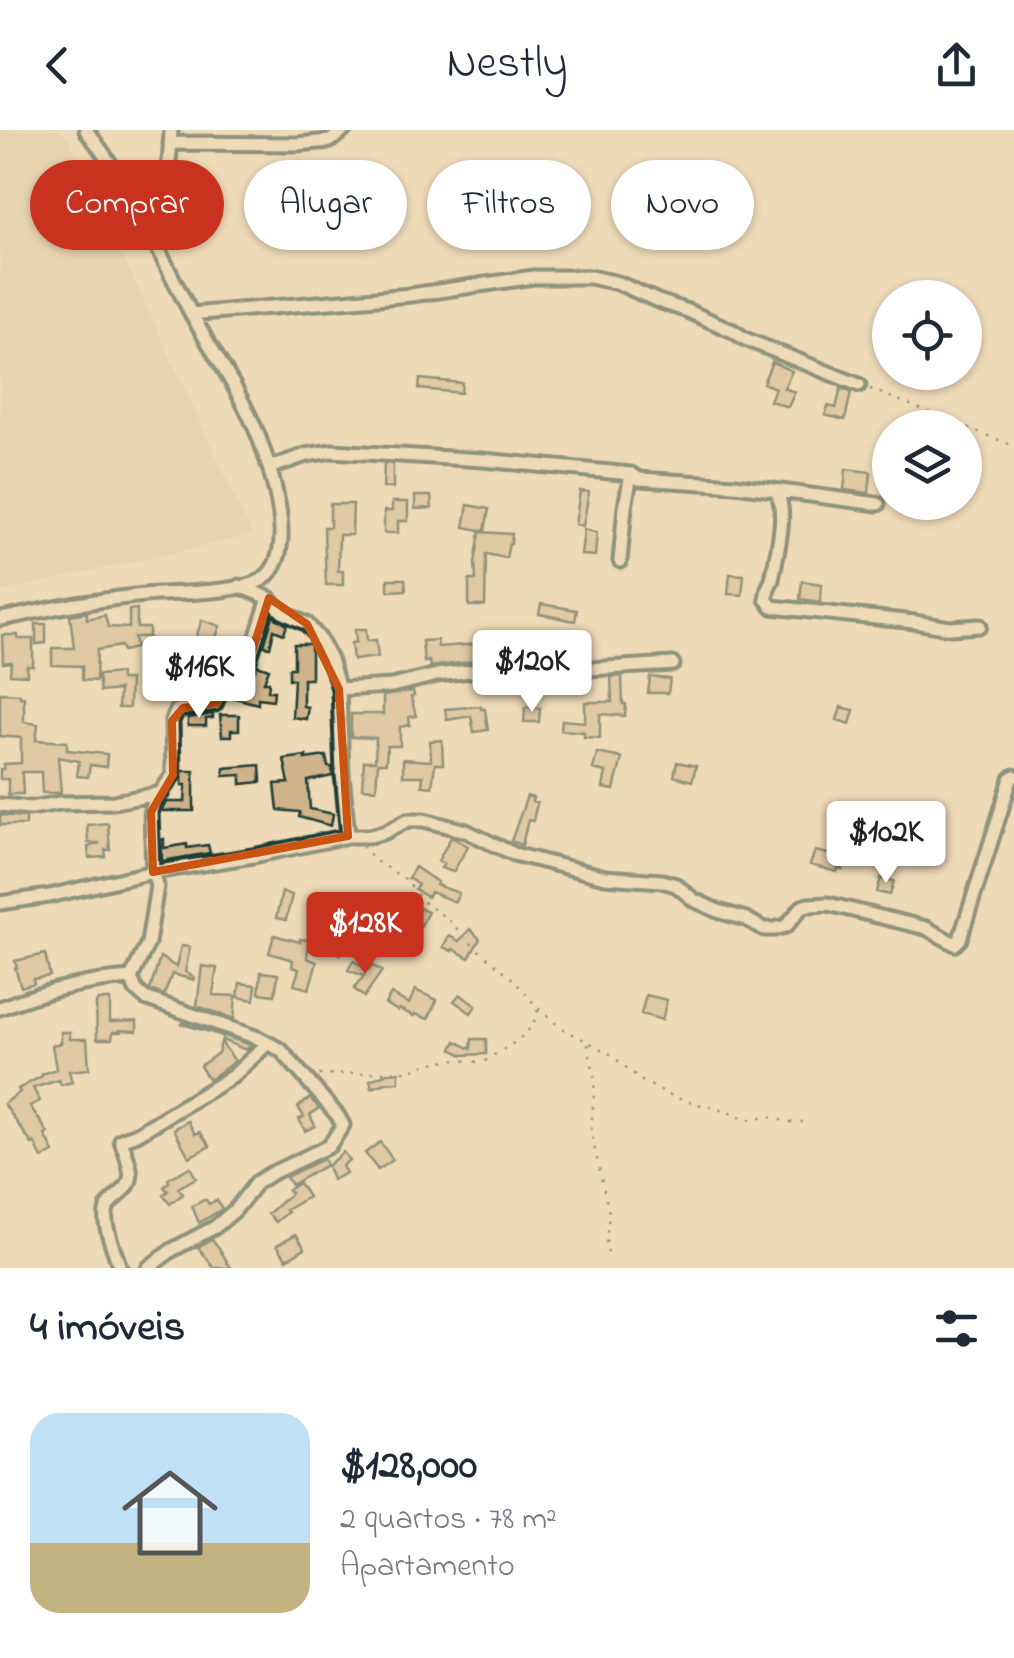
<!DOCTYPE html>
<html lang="pt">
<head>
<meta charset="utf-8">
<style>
	:root { --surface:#fff; --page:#f2f2f3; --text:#1f2937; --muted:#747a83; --line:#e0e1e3; --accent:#c8321e }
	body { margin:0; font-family:"Indie Flower",sans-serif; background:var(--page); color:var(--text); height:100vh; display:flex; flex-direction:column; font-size:38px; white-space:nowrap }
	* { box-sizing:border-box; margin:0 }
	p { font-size:32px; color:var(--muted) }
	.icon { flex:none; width:55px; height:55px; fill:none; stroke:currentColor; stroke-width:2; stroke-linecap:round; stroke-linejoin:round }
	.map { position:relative; height:1138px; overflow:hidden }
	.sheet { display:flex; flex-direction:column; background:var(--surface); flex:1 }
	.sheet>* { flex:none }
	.banner { position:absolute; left:30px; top:30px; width:955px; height:90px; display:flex; gap:20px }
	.fabs { position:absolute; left:872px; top:150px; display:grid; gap:20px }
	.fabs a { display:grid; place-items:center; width:110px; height:110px; border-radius:50%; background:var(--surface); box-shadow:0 2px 8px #0004; font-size:50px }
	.price { position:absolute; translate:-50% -85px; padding:0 22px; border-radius:10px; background:#fff; color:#222; font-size:32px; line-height:65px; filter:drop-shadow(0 2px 5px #0008) }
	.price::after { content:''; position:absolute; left:50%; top:60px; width:30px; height:22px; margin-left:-15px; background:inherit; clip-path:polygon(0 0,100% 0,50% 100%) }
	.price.on { background:var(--accent); color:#fff }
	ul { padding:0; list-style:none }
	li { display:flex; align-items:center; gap:30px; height:250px; padding:0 30px }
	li+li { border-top:2px solid var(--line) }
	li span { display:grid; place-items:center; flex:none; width:280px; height:200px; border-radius:30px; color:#555 }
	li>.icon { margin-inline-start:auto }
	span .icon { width:120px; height:120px; fill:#fffc; stroke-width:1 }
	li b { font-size:42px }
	h2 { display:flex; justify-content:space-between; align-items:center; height:120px; padding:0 30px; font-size:42px }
	.tag { padding:0 35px; border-radius:45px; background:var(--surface); box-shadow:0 2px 8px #0004; font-size:35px; line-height:90px }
	.tag.on { background:var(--accent); color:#fff }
	header { display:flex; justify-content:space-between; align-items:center; height:130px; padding:0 30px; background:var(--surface); font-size:45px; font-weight:600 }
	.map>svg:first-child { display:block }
	.built { fill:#e1cba8 }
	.building { fill:#cfb38a; stroke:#1f3d34; stroke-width:2.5 }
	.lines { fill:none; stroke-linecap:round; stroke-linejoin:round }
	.minor-casing { stroke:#1f3d34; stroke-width:19 }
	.path { stroke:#1f3d34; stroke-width:2.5; stroke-dasharray:2.5 8; stroke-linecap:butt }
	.minor { stroke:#efdab8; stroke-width:11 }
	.marked { fill:none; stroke:#ca5512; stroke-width:8; stroke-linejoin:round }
</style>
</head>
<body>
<header><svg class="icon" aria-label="back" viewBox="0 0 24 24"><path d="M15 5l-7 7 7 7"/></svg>Nestly<svg class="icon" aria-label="share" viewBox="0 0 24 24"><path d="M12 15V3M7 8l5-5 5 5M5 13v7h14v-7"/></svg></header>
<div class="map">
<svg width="1014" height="1138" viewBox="0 0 1014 1138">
	<rect width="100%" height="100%" fill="#efdab8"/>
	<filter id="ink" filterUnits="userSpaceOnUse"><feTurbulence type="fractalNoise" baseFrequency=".01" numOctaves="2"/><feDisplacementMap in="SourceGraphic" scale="20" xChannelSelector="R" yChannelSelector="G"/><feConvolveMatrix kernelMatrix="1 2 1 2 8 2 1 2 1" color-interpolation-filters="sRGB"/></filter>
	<g filter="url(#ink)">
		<path class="built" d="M0,0h59l9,7 185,398 -253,57z"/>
		<path class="building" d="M772,232l20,9 -8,17 11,4 -7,15 -18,-6 5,-13 -12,-5z
			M420,249l42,4 -1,10 -42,-4z
			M841,258l10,4 -6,28 -20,-5 3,-9 8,2z
			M384,333l9,1v24h-10z
			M846,339l25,3 -2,21 -25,-3z
			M580,361l9,1 -6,34 -8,-2z
			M415,366h16l1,12 -17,1z
			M392,372h16v19h-10v12h-14v-22h8z
			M330,374h23l-1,31h-13l-1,36h5v14h-17l-2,-58h6z
			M468,375l21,4 -4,22 -21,-4z
			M584,399l13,4 -2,23 -14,-1z
			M480,402l32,2 -1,10h-2l-3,14 -20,-4 -1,52h-16v-26h7l-1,-17z
			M730,444l14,1 -2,20 -14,-1z
			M388,449h17l1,11 -18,1z
			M802,451l20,3 -2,18 -20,-3z
			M541,474l36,6 -2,11 -36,-7z
			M137,479v19h12v9h-15l2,11 -13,3 -2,-5 -24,4 -1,31 -14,-1v-14l-30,-1v-17h22l-4,-33 17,-3v7l18,-4 3,12 21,1v-18z
			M273,486l14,9 -3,9 -10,-4 -4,17 -6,-1z
			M202,490l18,6 -6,17 -18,-6z
			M36,494h10v19l-10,1z
			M355,499h11l1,12 9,-1 2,17 -25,3 -2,-17 5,-1z
			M524,504v11h-10v11h-22v3l-62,8 -1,-6 -5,1 -2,-21 15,-1 1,7 67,-5v-7z
			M2,505h16v4h15v27h-6v9l-17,-1 1,-12 -8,1z
			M294,514h17v35h-8v27l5,1 -2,12 -14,-2 2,-38h-5v-11h5z
			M166,518l52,8 6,2 -5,12 -10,-3 -1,2h-11l-33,-6z
			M257,535l12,4 -5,13h5l-1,9h6l-1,9 -15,-2v6l-30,-8 5,-10 8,2 2,-4 5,1z
			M142,541h16v15h-16z
			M120,543v7h10l-1,28h-11l1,-18 -19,2 -2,-17z
			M622,546l1,28h3l-1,12 -25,-2v24l-16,-1v-5l-23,-2 1,-10 23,2v-20h27l-1,-25z
			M650,547l20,2 -2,14h-20z
			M413,561l1,5 -3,1 5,19 -7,1 1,8 -10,2v19h-13l-1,17h-8l-2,26 -14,-1 2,-27h11l1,-23 -25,-1v-23h32v-18z
			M0,563l20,1v3h4v25l14,2 -2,16 31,2v8l40,4 -1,13 -16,-2 -2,12 -11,-1 2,-15 -21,-4 3,36h-19l-1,-21h-19l1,22h-15v-15h-8v-10h4v-5l17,-1v-25l-21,-2z
			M481,576v3h4l3,21 -14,2 -3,-16 -24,4 -2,-11z
			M525,577l15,1 -1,14h-15z
			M841,577l13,3 -4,14 -13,-4z
			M213,584v4l-7,1v7h-18v-8z
			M220,585h19v15h-8v6h-9z
			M442,610l1,24h-8l-3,23 -10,-1 1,-10h-20v-17l28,2 -1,-20z
			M597,623l25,5 -8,32 -11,-2 3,-16 -13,-3z
			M306,626l-1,3 21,-3 2,11h4l1,9 -25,5 2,28 23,5 -2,12 -32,-9 1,-5 -22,-2 -3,-26 14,-1 -5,-24z
			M677,632l19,4 -4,15 -18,-5z
			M260,635l1,17 -20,2v-9l-17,1v-8z
			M182,641h12v40h-33l5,-9h19l1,-17h-4z
			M527,666l6,2 -1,4 5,1 -4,18 -5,-1 -6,25 -11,-4z
			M866,684l11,7 -11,16 5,2 -4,13 -10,-3 2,-9 -8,-3z
			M0,685l26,2v8h-26z
			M108,693l2,27h-5l1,7 -17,1 -1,-11 12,-4h-12l-1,-18z
			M451,707l17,9 -15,26 -12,-4 3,-4 -6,-3z
			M164,709v9l23,-4v4l21,-3 2,8 -48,8 -1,-21z
			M815,721l31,7 -3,12 -5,-1 -1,3 -27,-7z
			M415,737l22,15 -1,3 23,8 -4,9 -24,-10 -4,5 -12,-8 3,-4 -10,-7z
			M881,748l13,3 -4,14 -13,-3z
			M282,762l10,3 -6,25 -10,-2z
			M334,770l13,4 -6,17 -13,-4z
			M419,778l9,4 -9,17 -16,-7 2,-3 -3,-1 5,-9 9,5z
			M399,793l4,2 -7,28 -9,-2z
			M339,798l11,5 -10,21 -10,-5z
			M470,799l10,10 -11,19 -16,-9 -1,2 -9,-4 6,-11 10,5z
			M274,805l26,7v-3l9,1 -2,18 10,4 -8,27 -15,-4 5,-16 -7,-2 1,-7 -24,-7z
			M181,816l9,1 -5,25 10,6 -1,2 -22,-6 -8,21 -14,-5 10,-33 16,10z
			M45,824l5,22 -17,3 1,4 -13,4 -6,-19h2l-2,-7z
			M353,831l16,8 2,-4 11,6 -18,26 -10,-8 10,-13 -16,-6z
			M202,836l15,2 -4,27 23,1 -2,23 -37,-13z
			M261,842l17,2 -3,21 -16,-2z
			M240,853l16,2 -2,15 -16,-3z
			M415,860l22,10 -9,19 -13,-5 -1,2 -15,-7 -1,2 -13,-7 6,-10 18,10z
			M460,864l16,12 -5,7 -17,-12z
			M646,865l21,5 -5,20 -21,-6z
			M98,870h12v22l27,-1v10l-17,-1 1,2h-8l-1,7h-15l-1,-36z
			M184,892l67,23 -5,5 -24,-10 1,-4 -41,-12z
			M61,902h9v7h17l2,30 -20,2 3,11 -11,3 -2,-5 -26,8 7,13 -10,5 18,27 -3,2 9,17 -12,6 -8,-16 -2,2 -28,-40 16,-12 -2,-3 24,-13v-2l14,-5 -4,-24 9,-2z
			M472,909h14v15l-23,1 -11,-6 4,-8 15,8z
			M221,912l14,19 -26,19 -9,-14 18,-13z
			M399,942v10l-13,1 -14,5 -2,-8 18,-7z
			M310,968l9,10 -9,7 5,11 -10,5 -6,-12 5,-2 -6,-10z
			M188,991l7,13 5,-2 10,14 -21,11 -15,-28z
			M380,1012l13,18 -15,10 -13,-17z
			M343,1022l6,8 -7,6 4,7 -14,7 -5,-14z
			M323,1029l3,6 -35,20 -5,-8z
			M190,1037l6,11 -18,10 5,6 -13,10 -7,-9 5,-4 -4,-4 5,-5 -1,-3z
			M299,1053l9,14 -22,13 2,2 -12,10 -8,-8 23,-21 -3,-3z
			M204,1070h2l3,4 8,-4 5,9 -23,14 -7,-17z
			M296,1104l9,14 -18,11 -10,-14z
			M212,1109l7,9 12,20h-17l-16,-21z"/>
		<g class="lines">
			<defs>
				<path id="minor" d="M170,13l127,1 33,-3 14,-11
					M132,65c40,-15 37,-24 39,-65
					M191,184l220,-19 123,-18h56l28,6 40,18 30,10 45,20 12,8 114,46
					M269,338l37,-13 26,-4 151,9 148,14 8,5 96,6 143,19
					M776,361c13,21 0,64 -4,89l-4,8 -2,11 6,8 143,15 35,6 30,-2
					M620,431l5,-54 6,-33
					M239,456l30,12 13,14 25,12 12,14 11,21 9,30 3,85 6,62
					M0,489c33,-6 65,-14 98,-18 20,-3 40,-6 60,-7 23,-1 88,-2 105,-15 37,-27 8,-109 -5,-144 -17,-42 -44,-81 -66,-120 -35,-65 -60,-127 -106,-185
					M339,559l53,-3 45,-11 49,-6 27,5 37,-7 39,2 84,-5
					M0,675l31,3 29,-5 54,-1 48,-9
					M0,773l49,-7 104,-24 100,-16 95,-20h23l14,-4 23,-12h16l42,11 48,23 91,23 57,4 14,4 18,15 24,11 28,8 18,10h10l12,-3 16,-19 6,-2 20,-1 98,24 29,16 5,-5 51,-160 3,-3
					M131,848l5,12 9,8 113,40 23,12 57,66 5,9 -14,21 -59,28 -14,9 -21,27 -20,17 -43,23 -24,18
					M131,848l17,-35 9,-57 -4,-14 -2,-60 3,-10 19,-27 -1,-54 5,-11 38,-6 20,-47 14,4 20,-63
					M0,878c43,-17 85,-27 131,-30
					M120,1138c-4,-14 -17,-42 -14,-56 2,-15 21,-18 24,-32 3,-12 -6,-29 -9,-40l16,-6 96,-58 35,-33"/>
			</defs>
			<use href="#minor" class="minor-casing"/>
			<path class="path" d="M870,259l144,57
				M362,716l15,16 28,17 17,22 23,16 31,31 34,28 28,32 22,19 49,26 33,28 34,17 52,14 18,8 23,-3 19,5h23
				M588,914l7,35 -4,53 18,81 -3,31 2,10
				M319,945l89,-4 19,-7 25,-5 26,3 7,-1c21,-15 50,-25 53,-53"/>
			<use href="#minor" class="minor"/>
		</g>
	</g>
	<path d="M0 0H1014V1138H0ZM269,468l38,26 32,65 9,147 -195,36 -2,-60 22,-37 -1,-54 11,-13 34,-5 18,-46 14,4z" fill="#efdab8" fill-opacity=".55" fill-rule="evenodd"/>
	<path class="marked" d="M269,468l38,26 32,65 9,147 -195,36 -2,-60 22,-37 -1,-54 11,-13 34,-5 18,-46 14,4z"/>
</svg>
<div class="fabs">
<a><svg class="icon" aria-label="locate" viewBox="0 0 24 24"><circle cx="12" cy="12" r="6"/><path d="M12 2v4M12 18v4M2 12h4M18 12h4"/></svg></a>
<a><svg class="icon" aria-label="layers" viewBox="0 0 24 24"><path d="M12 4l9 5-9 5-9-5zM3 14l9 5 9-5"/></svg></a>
</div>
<b class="price" style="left:532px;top:585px">$120K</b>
<b class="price" style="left:199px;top:591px">$116K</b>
<b class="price" style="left:886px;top:756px">$102K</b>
<b class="price on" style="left:365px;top:847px">$128K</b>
<div class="banner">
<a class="tag on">Comprar</a>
<a class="tag">Alugar</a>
<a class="tag">Filtros</a>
<a class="tag">Novo</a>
</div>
</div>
<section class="sheet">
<h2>4 imóveis<svg class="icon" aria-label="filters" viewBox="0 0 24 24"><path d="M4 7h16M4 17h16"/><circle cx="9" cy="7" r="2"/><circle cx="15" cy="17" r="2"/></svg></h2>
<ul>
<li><span style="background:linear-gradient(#bfe0f5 65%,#c2b280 0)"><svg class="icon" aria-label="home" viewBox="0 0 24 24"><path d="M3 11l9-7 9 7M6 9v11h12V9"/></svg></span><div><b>$128,000</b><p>2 quartos · 78 m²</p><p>Apartamento</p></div></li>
</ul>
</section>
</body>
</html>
